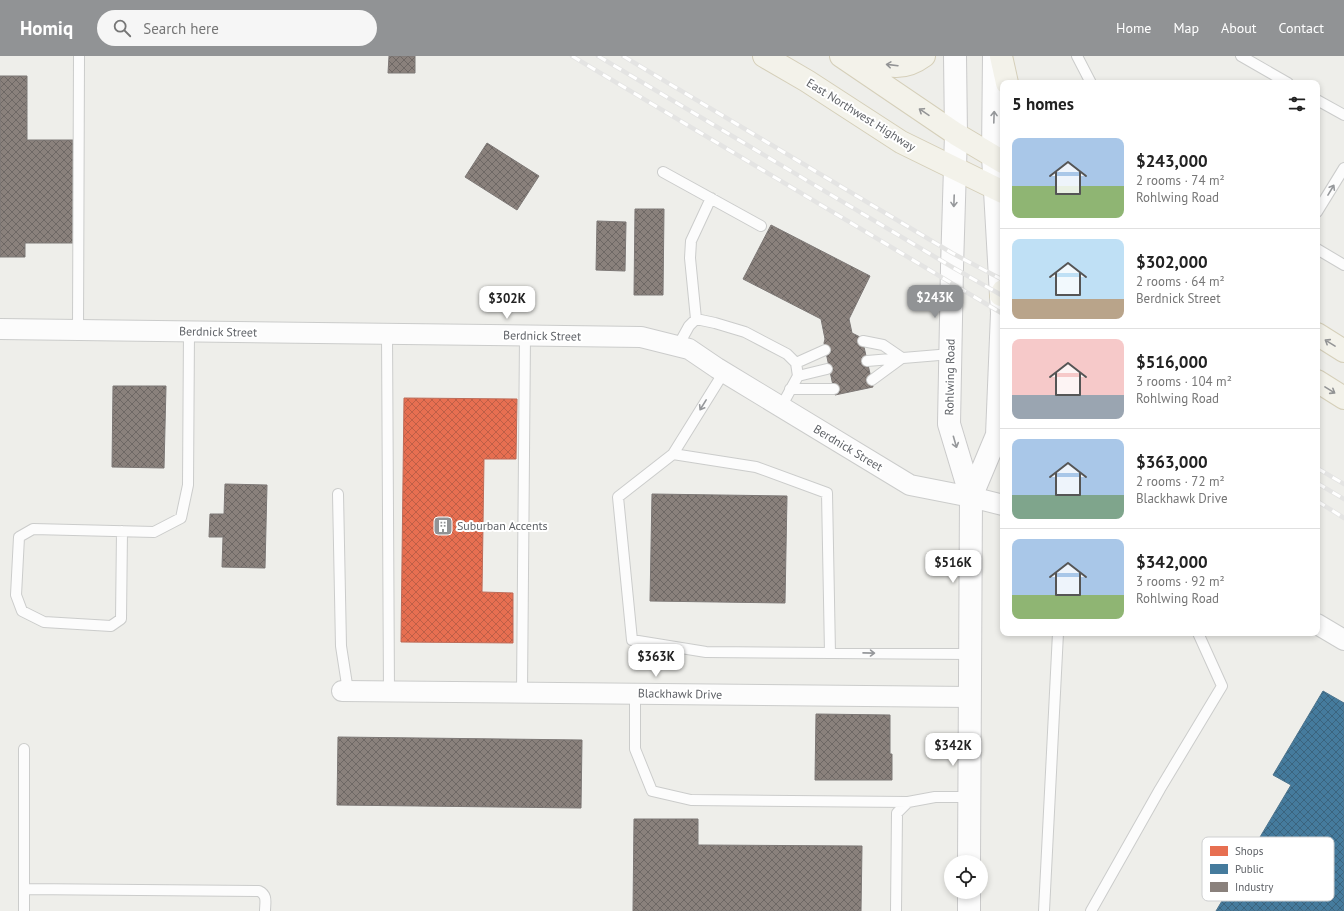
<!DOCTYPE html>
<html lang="en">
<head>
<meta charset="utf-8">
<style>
	:root { --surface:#fff; --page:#f6f6f6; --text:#222; --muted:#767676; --line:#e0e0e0; --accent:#919395 }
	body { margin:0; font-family:"PT Sans",sans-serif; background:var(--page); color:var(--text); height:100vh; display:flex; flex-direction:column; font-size:15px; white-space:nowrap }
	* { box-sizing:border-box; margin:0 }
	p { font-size:13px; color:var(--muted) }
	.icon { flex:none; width:22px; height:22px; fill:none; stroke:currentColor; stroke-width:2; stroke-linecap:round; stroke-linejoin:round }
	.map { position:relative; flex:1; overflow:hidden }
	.side { position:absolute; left:1000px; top:24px; width:320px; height:556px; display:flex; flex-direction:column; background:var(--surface); border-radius:8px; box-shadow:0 2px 6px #0003 }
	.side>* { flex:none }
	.controls { position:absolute; left:944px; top:799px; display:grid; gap:8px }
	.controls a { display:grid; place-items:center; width:44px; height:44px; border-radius:50%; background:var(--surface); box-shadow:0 2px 6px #0003; font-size:20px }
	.price { position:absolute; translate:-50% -34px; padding:0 9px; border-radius:8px; background:#fff; color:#222; font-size:13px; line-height:26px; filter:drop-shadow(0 1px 2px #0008) }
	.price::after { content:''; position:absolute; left:50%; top:24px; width:12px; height:9px; margin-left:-6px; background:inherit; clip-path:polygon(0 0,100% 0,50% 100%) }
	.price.current { background:var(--accent); color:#fff }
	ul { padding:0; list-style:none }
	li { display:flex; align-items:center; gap:12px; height:100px; padding:0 12px }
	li+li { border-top:1px solid var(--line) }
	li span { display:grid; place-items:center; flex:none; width:112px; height:80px; border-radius:8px; color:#555 }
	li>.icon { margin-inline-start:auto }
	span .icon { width:48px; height:48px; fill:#fffc; stroke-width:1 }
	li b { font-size:17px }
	h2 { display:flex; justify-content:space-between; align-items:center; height:48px; padding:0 12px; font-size:17px }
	header { display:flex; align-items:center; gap:24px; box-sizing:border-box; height:56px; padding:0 20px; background:var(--accent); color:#fff }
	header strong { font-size:19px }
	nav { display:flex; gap:22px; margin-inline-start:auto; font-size:14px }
	.search { width:280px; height:36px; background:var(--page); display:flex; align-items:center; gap:10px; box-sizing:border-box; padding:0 14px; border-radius:22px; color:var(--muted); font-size:15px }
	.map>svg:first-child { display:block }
	.shops { fill:url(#shops-cross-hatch); stroke:#be6b58 }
	.public { fill:url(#public-cross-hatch); stroke:#4d748d }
	.industry { fill:url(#industry-cross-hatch); stroke:#7d7876 }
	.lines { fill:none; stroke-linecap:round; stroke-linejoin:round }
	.lane-casing { stroke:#cbcccb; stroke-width:12 }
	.street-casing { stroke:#cbcccb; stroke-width:22 }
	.secondary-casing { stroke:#cacaca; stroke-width:24 }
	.primary-casing { stroke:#d5cfb9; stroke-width:24 }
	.lane { stroke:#fcfcfc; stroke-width:10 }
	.street { stroke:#fcfcfc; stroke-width:20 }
	.secondary { stroke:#fcfcfc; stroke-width:22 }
	.primary { stroke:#f3f2ea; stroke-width:22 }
	.rail-casing { stroke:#e4e4e3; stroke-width:4.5 }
	.rail { stroke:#fff; stroke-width:3; stroke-dasharray:9; stroke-linecap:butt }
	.oneway { stroke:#939495 }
	.oneway2 { stroke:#96989b }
	.labels { text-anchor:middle; stroke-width:4; stroke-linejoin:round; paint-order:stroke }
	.street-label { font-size:12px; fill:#5f6267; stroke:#fff }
	.poi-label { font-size:12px; fill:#5f6267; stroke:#fff; text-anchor:start }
	.key { fill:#fff; stroke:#cfd0d1; stroke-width:1 }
	.key-label { font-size:11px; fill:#5f6267 }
</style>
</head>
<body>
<header>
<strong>Homiq</strong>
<div class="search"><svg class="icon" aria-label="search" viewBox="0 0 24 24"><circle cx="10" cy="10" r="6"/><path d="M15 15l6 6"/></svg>Search here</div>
<nav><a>Home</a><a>Map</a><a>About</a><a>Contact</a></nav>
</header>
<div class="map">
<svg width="1344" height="855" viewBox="0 0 1344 855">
	<defs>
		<pattern id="shops-cross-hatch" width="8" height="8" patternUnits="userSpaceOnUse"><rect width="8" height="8" fill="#e76f51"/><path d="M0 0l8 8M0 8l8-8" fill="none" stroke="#be5f47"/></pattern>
		<pattern id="public-cross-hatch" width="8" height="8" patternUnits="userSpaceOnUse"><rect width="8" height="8" fill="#457b9d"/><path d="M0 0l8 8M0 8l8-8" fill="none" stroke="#3b647e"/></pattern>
		<pattern id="industry-cross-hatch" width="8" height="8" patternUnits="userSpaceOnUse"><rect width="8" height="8" fill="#8a817c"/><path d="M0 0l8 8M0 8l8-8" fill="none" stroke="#6e6865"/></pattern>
	</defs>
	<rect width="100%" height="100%" fill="#eeeeea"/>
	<path class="shops" d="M404,342l113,1 -1,60h-32l-2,133 31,1v50l-112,-1z"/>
	<path class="public" d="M1323,635l21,12v208h-128l75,-126 -18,-10z"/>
	<path class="industry" d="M389,0h26v17h-27z
		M0,20h27v64h46v103h-48v14h-25z
		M487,87l52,33 -22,34 -52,-33z
		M635,153h29l-1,86h-29z
		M597,165l29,1 -1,49 -29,-1z
		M771,169l99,51 -21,43 3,14 10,5 11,49 -38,8 -11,-52 1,-4 -4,-20 -78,-40z
		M113,330h53l-2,82 -52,-1z
		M225,428l42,1 -2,83 -43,-1 1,-30h-14l1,-23h14z
		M652,438l135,2 -2,107 -135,-2z
		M816,658l74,1v39h2v26h-77z
		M338,681l244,3 -1,68 -244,-3z
		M634,763h64v26l164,1 -1,65h-228z"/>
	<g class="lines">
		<defs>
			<path id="lane" d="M1077,0l14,27
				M1241,0l47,27
				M1317,44l27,15
				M663,116l98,54
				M1317,156l27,-44
				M1317,193l27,16
				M696,263l-6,-61 1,-17 20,-43
				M78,274l1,-274
				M387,278l2,357
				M863,285l20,4 19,13 -30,22
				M678,290l11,-20 7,-7 19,4 30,9 42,22 9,9 2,13 -17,31
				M867,305l84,-7
				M796,307l29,-13
				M798,320l29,-7
				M790,333h44
				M673,398l51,-82
				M338,438l3,152 7,45
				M122,475l-1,88 -10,7 -67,-4 -22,-11 -6,-16 3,-58 14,-8 121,3 27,-14 7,-33 1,-154
				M830,597l-3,-160 -71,-26 -83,-13 -55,43 14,143 74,12 264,2
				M522,636l3,-356
				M635,638v55l17,42 39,9 217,2
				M24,693v162
				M24,833l235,2c9,4 6,12 6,20
				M896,855l1,-98 11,-11 27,-5h34
				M1044,855l14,-278
				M1091,855l69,-122 62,-103 -24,-53"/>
			<path id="street" d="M0,273l641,8 48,12 28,19 193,117 61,12 32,8
				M1317,568l27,16
				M342,635l628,6"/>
			<path id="secondary" d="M955,0l1,78 -4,133 -3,157 22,73 -2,365
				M971,441l26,-62 5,-122 -9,-157 1,-100
				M969,855v-19"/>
			<path id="primary" d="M764,0l43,25 94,61 102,50
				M841,0l115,78 47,28
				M858,0c25,8 42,18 66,0
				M1001,0l6,27
				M1001,239l2,-4
				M1317,278l27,17
				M1317,325l27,17"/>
		</defs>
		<use href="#lane" class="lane-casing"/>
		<use href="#street" class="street-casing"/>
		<use href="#secondary" class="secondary-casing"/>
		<use href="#primary" class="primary-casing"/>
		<use href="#lane" class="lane"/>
		<use href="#street" class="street"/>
		<use href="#secondary" class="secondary"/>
		<use href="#primary" class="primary"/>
		<defs>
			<path id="rail" d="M572,0l431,258
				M598,0l354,211 51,29
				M623,0l329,197 51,27
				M1317,412l27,16
				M1317,427l27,16
				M1317,445l27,17"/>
		</defs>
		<use href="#rail" class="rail-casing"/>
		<use href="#rail" class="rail"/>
	</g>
	<defs><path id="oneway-shaft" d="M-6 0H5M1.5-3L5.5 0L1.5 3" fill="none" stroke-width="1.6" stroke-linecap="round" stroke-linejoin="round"/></defs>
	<g class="oneway">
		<use href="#oneway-shaft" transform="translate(892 9) rotate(-173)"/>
		<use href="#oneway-shaft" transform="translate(924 56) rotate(-146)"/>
		<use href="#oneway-shaft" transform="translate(1330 287) rotate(-148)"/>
		<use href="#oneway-shaft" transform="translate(1330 334) rotate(32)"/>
	</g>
	<g class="oneway2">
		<use href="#oneway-shaft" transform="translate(994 61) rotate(-88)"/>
		<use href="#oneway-shaft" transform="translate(1331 134) rotate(-59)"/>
		<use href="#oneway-shaft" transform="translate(954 145) rotate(92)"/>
		<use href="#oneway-shaft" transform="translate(703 349) rotate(122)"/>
		<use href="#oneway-shaft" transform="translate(955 386) rotate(74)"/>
		<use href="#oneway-shaft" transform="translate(869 597) rotate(1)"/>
	</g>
	<defs>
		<symbol id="building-square" viewBox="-11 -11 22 22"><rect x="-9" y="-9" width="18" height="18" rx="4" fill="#919395" stroke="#fff"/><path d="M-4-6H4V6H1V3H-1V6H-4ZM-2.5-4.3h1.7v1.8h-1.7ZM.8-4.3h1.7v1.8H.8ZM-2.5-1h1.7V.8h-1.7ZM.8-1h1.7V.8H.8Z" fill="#fff"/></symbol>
	</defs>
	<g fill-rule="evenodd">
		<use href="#building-square" x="432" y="459" width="22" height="22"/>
	</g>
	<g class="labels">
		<g class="street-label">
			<text transform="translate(861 59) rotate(32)" y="4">East Northwest Highway</text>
			<text transform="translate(218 276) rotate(1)" y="4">Berdnick Street</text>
			<text transform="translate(542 280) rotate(1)" y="4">Berdnick Street</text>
			<text transform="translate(950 321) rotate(-89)" y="4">Rohlwing Road</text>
			<text transform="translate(848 392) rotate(31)" y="4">Berdnick Street</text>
			<text transform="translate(680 638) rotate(1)" y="4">Blackhawk Drive</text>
		</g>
		<g class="poi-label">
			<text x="457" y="474">Suburban Accents</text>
		</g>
	</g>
	<rect x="1202" y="781" width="132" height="64" rx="6" class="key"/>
	<rect x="1210" y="790" width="18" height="10" fill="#e76f51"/>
	<rect x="1210" y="808" width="18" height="10" fill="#457b9d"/>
	<rect x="1210" y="826" width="18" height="10" fill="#8a817c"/>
	<g class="key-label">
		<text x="1235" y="799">Shops</text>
		<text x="1235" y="817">Public</text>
		<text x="1235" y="835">Industry</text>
	</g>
</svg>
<div class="controls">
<a><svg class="icon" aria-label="locate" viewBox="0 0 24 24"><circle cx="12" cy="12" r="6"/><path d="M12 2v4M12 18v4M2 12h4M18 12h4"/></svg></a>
</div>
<b class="price current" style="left:935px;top:263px">$243K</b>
<b class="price" style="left:507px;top:264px">$302K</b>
<b class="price" style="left:953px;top:528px">$516K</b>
<b class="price" style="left:656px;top:622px">$363K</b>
<b class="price" style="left:953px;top:711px">$342K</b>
<section class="side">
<h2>5 homes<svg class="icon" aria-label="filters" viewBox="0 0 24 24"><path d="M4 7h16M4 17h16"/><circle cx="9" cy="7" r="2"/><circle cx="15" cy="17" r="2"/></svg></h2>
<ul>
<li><span style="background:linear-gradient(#a9c7e8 60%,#8fb573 0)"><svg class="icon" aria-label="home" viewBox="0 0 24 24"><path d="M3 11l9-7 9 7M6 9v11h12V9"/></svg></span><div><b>$243,000</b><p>2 rooms · 74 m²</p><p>Rohlwing Road</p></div></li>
<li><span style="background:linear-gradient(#bfe0f5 75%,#b9a48a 0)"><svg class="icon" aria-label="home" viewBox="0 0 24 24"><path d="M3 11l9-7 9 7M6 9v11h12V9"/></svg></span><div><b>$302,000</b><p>2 rooms · 64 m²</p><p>Berdnick Street</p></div></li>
<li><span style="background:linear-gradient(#f6c9c9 70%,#9aa5b1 0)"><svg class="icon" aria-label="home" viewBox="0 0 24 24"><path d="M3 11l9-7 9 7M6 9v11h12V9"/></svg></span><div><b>$516,000</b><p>3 rooms · 104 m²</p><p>Rohlwing Road</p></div></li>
<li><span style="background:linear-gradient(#a9c7e8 70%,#7fa58c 0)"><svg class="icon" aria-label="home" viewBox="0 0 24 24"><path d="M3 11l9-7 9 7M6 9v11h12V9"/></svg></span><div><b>$363,000</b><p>2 rooms · 72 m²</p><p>Blackhawk Drive</p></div></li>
<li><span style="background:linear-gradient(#a9c7e8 70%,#8fb573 0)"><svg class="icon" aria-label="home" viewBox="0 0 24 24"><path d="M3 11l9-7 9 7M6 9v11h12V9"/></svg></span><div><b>$342,000</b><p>3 rooms · 92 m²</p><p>Rohlwing Road</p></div></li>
</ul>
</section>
</div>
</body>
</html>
